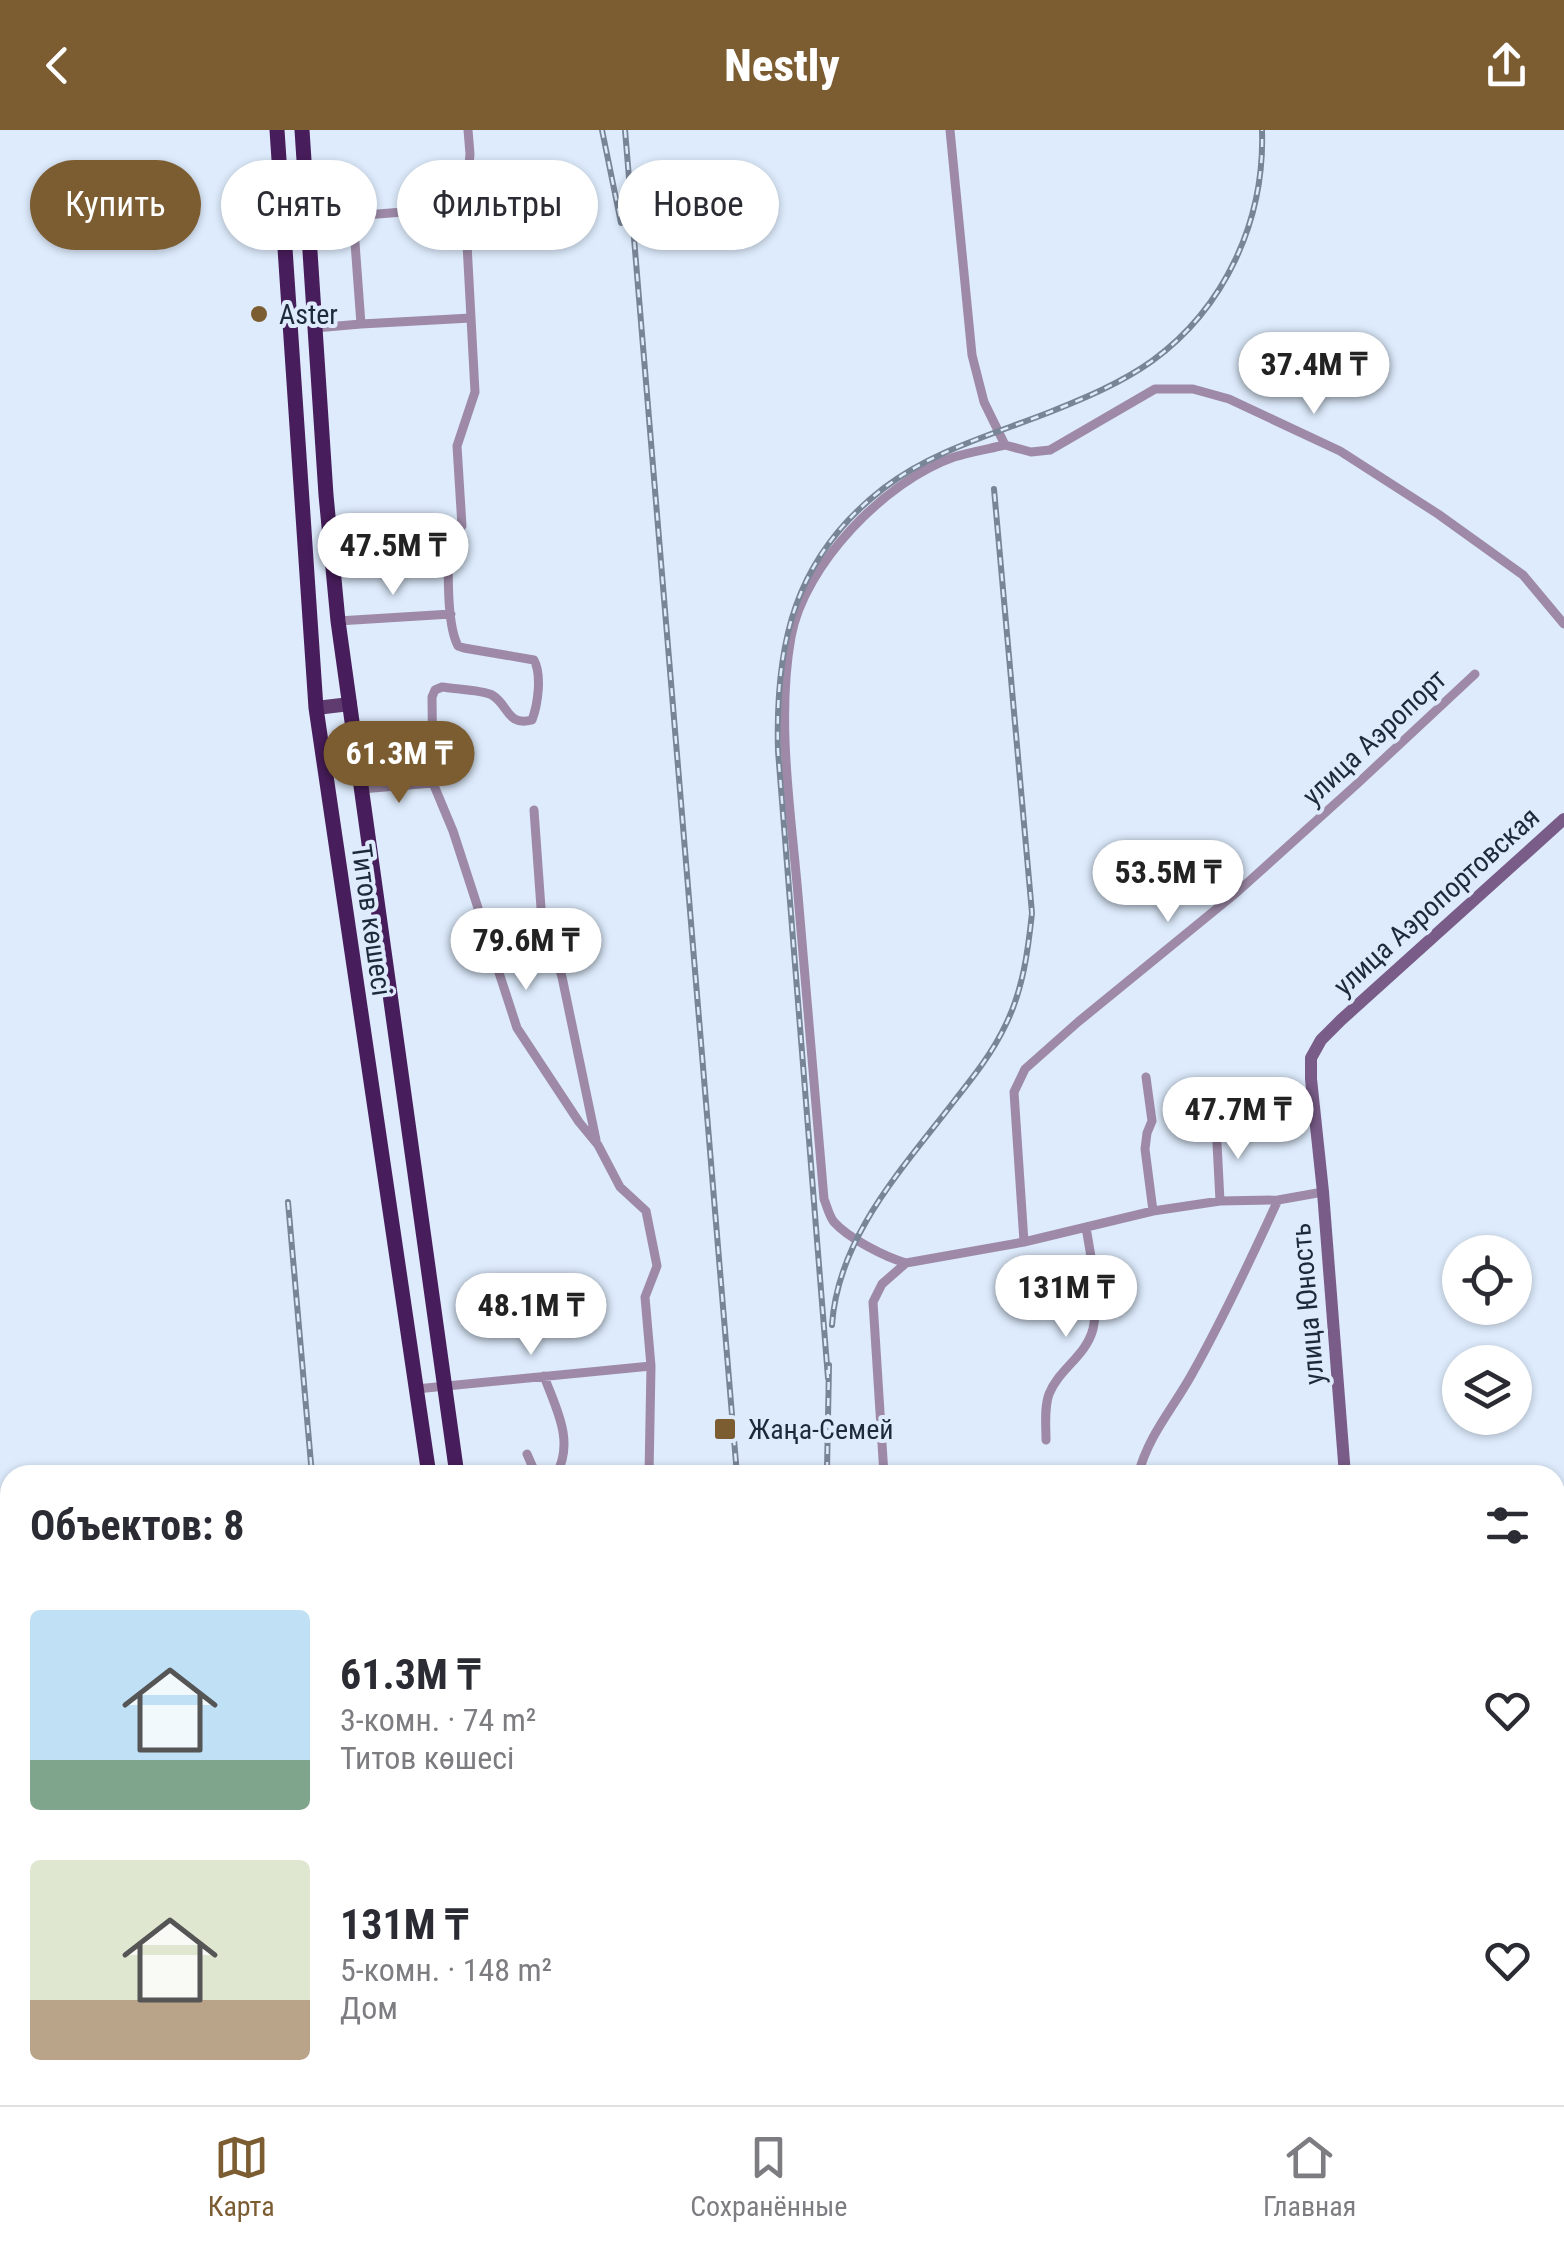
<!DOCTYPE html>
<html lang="ru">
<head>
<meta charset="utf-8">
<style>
	:root { --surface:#fff; --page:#f2f2f3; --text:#2b2b33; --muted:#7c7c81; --line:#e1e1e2; --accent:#7c5c31 }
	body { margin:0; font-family:"Roboto Condensed",sans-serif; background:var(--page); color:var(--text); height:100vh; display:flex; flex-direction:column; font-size:38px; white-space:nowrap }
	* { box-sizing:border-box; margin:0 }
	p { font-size:32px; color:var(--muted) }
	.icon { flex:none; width:55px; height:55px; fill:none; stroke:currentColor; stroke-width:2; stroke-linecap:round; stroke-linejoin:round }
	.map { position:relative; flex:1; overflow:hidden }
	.panel { position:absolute; left:0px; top:1335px; width:1565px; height:640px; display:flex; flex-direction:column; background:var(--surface); border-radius:30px 30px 0 0; box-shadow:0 2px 8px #0004 }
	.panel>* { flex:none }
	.top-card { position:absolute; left:30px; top:30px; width:1000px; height:90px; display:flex; gap:20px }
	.controls { position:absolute; left:1442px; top:1105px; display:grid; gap:20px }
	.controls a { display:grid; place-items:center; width:90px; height:90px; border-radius:50%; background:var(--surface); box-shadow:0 2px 8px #0004; font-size:50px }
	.price { position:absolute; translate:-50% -85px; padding:0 22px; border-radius:35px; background:#fff; color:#222; font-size:32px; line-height:65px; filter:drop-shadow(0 2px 5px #0008) }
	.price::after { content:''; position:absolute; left:50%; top:60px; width:30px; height:22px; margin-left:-15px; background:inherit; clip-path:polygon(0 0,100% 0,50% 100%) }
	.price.current { background:var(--accent); color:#fff }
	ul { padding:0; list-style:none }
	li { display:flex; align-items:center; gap:30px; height:250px; padding:0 30px }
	li span { display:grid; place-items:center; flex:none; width:280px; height:200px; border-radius:10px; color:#555 }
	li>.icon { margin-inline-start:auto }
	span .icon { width:120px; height:120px; fill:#fffc; stroke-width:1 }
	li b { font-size:42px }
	h2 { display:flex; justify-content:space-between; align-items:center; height:120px; padding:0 30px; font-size:42px }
	.tag { padding:0 35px; border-radius:45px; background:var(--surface); box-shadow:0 2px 8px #0004; font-size:35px; line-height:90px }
	.tag.current { background:var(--accent); color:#fff }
	header { display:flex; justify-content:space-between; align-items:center; height:130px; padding:0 30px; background:var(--accent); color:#fff; font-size:45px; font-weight:800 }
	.tab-bar { display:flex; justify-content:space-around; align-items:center; height:140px; border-top:2px solid var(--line); background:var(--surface); font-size:28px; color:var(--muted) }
	.tab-bar a { display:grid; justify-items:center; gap:5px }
	.tab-bar .current { color:var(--accent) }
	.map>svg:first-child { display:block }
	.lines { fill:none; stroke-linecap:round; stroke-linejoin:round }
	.street { stroke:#9e8aa8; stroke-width:9 }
	.secondary { stroke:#795c88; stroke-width:12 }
	.primary { stroke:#5f3b70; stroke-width:14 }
	.highway { stroke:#481d5b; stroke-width:15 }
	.rail-casing { stroke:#788596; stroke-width:6 }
	.rail { stroke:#ddebfc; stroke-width:2.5; stroke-dasharray:8; stroke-linecap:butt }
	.poi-dot { fill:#7c5c31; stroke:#ddebfc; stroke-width:4 }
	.labels { text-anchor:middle; stroke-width:8; stroke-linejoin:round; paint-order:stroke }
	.poi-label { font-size:28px; fill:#1d2a3b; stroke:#ddebfc; text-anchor:start }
	.street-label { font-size:28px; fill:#1d2a3b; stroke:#ddebfc }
</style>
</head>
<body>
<header><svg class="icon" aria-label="back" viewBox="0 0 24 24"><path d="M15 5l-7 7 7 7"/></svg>Nestly<svg class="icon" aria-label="share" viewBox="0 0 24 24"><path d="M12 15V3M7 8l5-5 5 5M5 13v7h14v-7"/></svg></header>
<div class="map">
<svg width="1564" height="1975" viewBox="0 0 1564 1975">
	<rect width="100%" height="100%" fill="#ddebfc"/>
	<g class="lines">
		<path class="street" d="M468,0l2,24 -5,53 10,185 -18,54 5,80 -4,3 -10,1c1,30 -3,91 10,116l6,2 70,12c8,15 4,44 -2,60 -25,7 -23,-15 -40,-25 -9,-5 -38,-6 -50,-8l-7,3 -3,7 1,86 20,48 64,197 62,94 19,23 22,42 26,24 11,55 -12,31 6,69 -2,109
			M950,0l22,225 12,47 21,43 26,7 19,-2 105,-61h38l36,10 111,52 98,63 85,61 41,49
			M353,86l112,-9
			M308,90l45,-4 8,108 -46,4
			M361,194l110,-6
			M1005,315c-17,4 -35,7 -51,12 -69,24 -150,108 -163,180 -15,83 0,175 7,258 8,102 17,203 26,304 3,7 5,17 10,23 14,16 51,35 72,41l118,-21 129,-31 67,-10 58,-1 45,-8
			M338,491l113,-7
			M361,659l72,-6
			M534,680l7,98 21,69 34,163
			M1146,947l6,44 -5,12 -2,16 8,62
			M1216,994l4,77
			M1024,1112l-10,-150 11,-23 53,-47 158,-129 121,-109 118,-110
			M544,1246c12,33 31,65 12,99
			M416,1259l235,-23
			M1046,1310c0,-15 -2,-32 3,-46 10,-25 37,-38 44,-65 7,-33 -2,-70 -7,-102
			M527,1324l7,16 5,5
			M884,1345l-11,-173 9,-18 24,-21
			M1138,1345c11,-41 34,-65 54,-101 32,-57 59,-115 86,-174
			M916,1975l1,-10
			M1092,1975v-10
			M1466,1975l98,-9"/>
		<path class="secondary" d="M1345,1345l-22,-283 -12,-113v-21l10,-18 20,-20 223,-201
			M1395,1965v10"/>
		<path class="primary" d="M316,578l34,-4"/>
		<path class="highway" d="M277,0l39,578 113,767
			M302,0l24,365 12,126 119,854
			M525,1965l1,10
			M543,1965l1,10"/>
		<defs>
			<path id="rail" d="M602,0l19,93
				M625,0l112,1345
				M288,1072l24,273
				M832,1195c6,-89 72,-158 123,-225 19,-24 38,-48 51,-76 17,-35 22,-73 26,-111l-38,-424
				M828,1248l-50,-627c-3,-107 16,-194 106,-263 48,-37 110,-54 166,-76 35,-14 71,-29 102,-51 73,-53 113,-141 110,-231
				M827,1340l2,-105
				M0,1888h10
				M590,1965l17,10
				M798,1965v10"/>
		</defs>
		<use href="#rail" class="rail-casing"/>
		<use href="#rail" class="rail"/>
	</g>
	<g class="poi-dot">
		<circle cx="259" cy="184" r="10"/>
		<rect x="713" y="1287" width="24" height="24" rx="5"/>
	</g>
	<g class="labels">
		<g class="poi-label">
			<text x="279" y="194">Aster</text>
			<text x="748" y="1309">Жаңа-Семей</text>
		</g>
		<g class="street-label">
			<text transform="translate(1374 607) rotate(-43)" y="10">улица Аэропорт</text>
			<text transform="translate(1436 771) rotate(-42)" y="10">улица Аэропортовская</text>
			<text transform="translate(372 790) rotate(82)" y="10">Титов көшесі</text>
			<text transform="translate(1307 1174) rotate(-95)" y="10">улица Юность</text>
		</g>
	</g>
</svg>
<div class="controls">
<a><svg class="icon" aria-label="locate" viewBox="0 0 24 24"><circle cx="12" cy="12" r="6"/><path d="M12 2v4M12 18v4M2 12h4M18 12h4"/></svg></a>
<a><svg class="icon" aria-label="layers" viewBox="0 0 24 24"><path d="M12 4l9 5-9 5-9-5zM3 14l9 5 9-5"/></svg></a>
</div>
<b class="price" style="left:1314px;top:287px">37.4M ₸</b>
<b class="price" style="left:393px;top:468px">47.5M ₸</b>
<b class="price current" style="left:399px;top:676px">61.3M ₸</b>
<b class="price" style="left:1168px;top:795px">53.5M ₸</b>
<b class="price" style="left:526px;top:863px">79.6M ₸</b>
<b class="price" style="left:1238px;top:1032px">47.7M ₸</b>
<b class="price" style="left:1066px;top:1210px">131M ₸</b>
<b class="price" style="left:531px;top:1228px">48.1M ₸</b>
<div class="top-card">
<a class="tag current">Купить</a>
<a class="tag">Снять</a>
<a class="tag">Фильтры</a>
<a class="tag">Новое</a>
</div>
<section class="panel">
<h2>Объектов: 8<svg class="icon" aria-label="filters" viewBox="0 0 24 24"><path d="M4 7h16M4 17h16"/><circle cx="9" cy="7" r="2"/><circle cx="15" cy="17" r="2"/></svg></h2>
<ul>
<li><span style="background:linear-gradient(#bfe0f5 75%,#7fa58c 0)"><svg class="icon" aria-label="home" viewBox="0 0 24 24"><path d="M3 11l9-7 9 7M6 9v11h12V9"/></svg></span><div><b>61.3M ₸</b><p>3-комн. · 74 m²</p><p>Титов көшесі</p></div><svg class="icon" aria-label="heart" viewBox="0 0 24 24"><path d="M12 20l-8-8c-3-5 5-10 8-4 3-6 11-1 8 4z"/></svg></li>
<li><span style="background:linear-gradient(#dfe7d0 70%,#b9a48a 0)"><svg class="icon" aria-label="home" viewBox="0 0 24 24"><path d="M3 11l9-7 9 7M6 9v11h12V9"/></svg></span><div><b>131M ₸</b><p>5-комн. · 148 m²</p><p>Дом</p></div><svg class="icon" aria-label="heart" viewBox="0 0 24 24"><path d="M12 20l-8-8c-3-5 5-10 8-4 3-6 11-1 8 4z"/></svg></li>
</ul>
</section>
</div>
<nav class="tab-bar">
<a class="current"><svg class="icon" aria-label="map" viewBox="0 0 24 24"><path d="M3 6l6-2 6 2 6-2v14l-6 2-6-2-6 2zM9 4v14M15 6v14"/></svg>Карта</a>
<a><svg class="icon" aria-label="saved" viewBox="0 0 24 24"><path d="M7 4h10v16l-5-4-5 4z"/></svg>Сохранённые</a>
<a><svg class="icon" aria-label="home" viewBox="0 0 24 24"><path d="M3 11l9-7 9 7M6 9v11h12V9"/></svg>Главная</a>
</nav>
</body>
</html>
